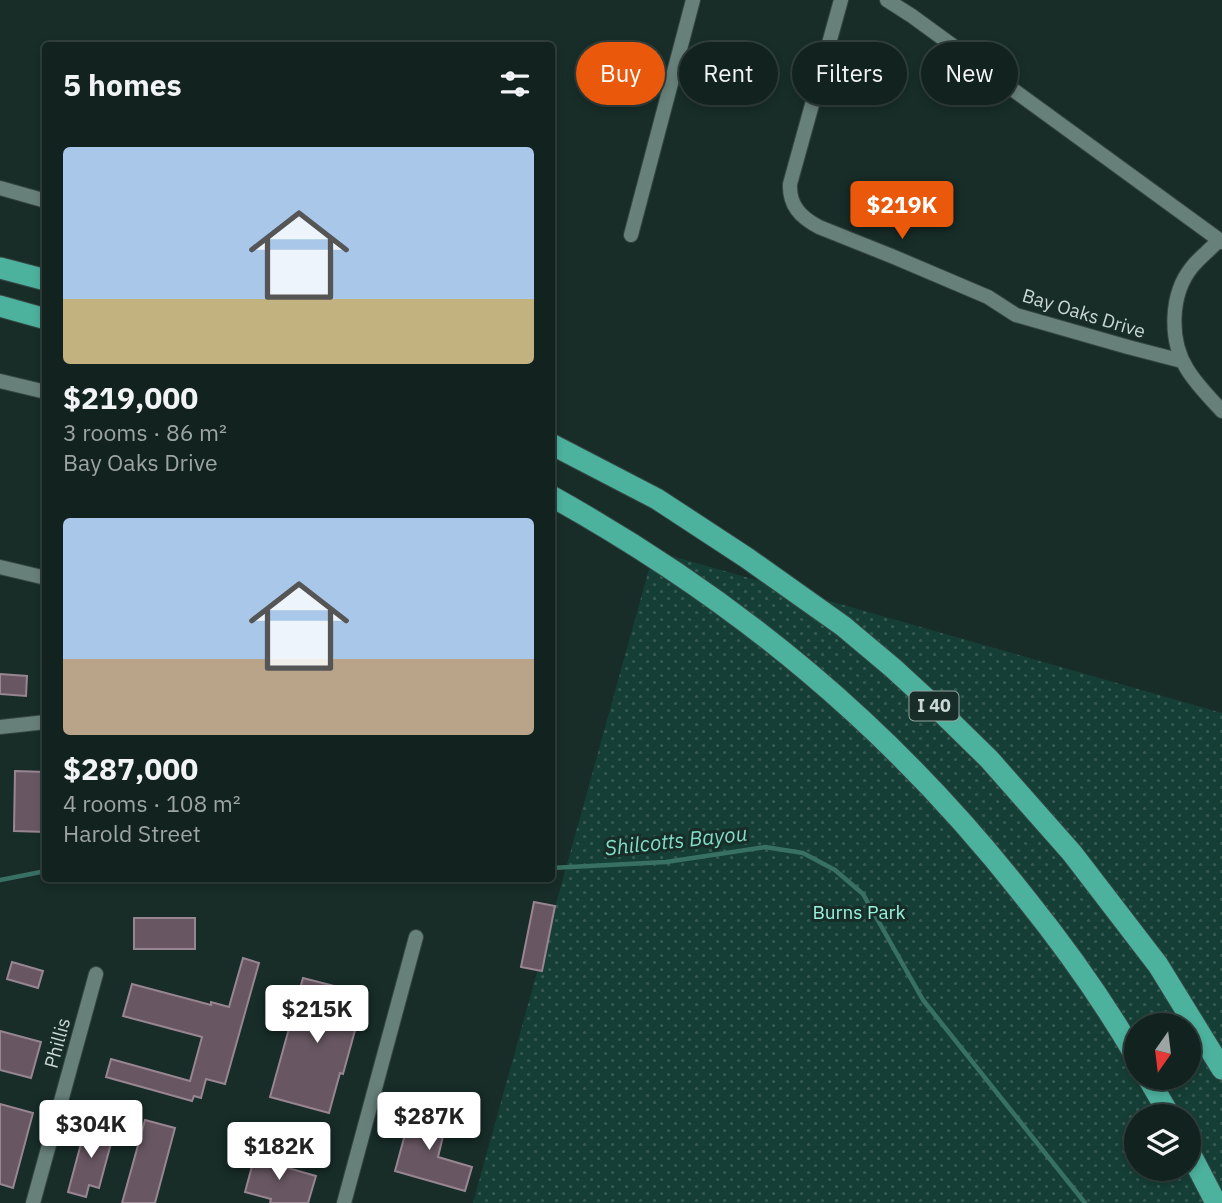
<!DOCTYPE html>
<html lang="en">
<head>
<meta charset="utf-8">
<style>
	:root { --surface:#12221e; --page:#1b2a27; --text:#f1f3f6; --muted:#9ca4a4; --line:#313f3c; --accent:#ea580c }
	body { margin:0; font-family:"IBM Plex Sans",sans-serif; background:var(--page); color:var(--text); height:100vh; display:flex; flex-direction:column; font-size:26px; white-space:nowrap }
	* { box-sizing:border-box; margin:0 }
	p { font-size:23px; color:var(--muted) }
	.icon { flex:none; width:38px; height:38px; fill:none; stroke:currentColor; stroke-width:2; stroke-linecap:round; stroke-linejoin:round }
	.map { position:relative; flex:1; overflow:hidden }
	.drawer { position:absolute; left:42px; top:42px; width:513px; height:840px; display:flex; flex-direction:column; background:var(--surface); border-radius:7px; box-shadow:0 4px 10px #0003,0 0 0 2px var(--line) }
	.drawer>* { flex:none }
	.guide { position:absolute; left:576px; top:42px; width:541px; height:63px; display:flex; gap:14px }
	.needle { width:46px; rotate:194deg }
	.buttons { position:absolute; left:1124px; top:1013px; display:grid; gap:14px }
	.buttons a { display:grid; place-items:center; width:77px; height:77px; border-radius:50%; background:var(--surface); box-shadow:0 4px 10px #0003,0 0 0 2px var(--line); font-size:35px }
	.price { position:absolute; translate:-50% -60px; padding:0 16px; border-radius:7px; background:#fff; color:#222; font-size:23px; line-height:46px; filter:drop-shadow(0 2px 4px #0008) }
	.price::after { content:''; position:absolute; left:50%; top:42px; width:21px; height:16px; margin-left:-10px; background:inherit; clip-path:polygon(0 0,100% 0,50% 100%) }
	.price.current { background:var(--accent); color:#fff }
	ul { padding:0; list-style:none }
	li { display:grid; align-content:center; gap:14px; height:371px; padding:0 21px }
	li span { display:grid; place-items:center; height:217px; border-radius:7px; color:#555 }
	li>.icon { margin-inline-start:auto }
	span .icon { width:126px; height:126px; fill:#fffc; stroke-width:1 }
	li b { font-size:30px }
	h2 { display:flex; justify-content:space-between; align-items:center; height:84px; padding:0 21px; font-size:30px }
	.tag { padding:0 24px; border-radius:32px; background:var(--surface); box-shadow:0 4px 10px #0003,0 0 0 2px var(--line); font-size:24px; line-height:63px }
	.tag.current { background:var(--accent); color:#fff }
	.map>svg:first-child { display:block }
	.grass { fill:url(#grass-dots); fill-rule:evenodd }
	.lines { fill:none; stroke-linecap:round; stroke-linejoin:round }
	.stream { stroke:#397064; stroke-width:4.5 }
	.building { fill:#685762; stroke:#988592; stroke-width:2 }
	.minor-casing { stroke:#364743; stroke-width:16 }
	.motorway-casing { stroke:#364743; stroke-width:23 }
	.minor { stroke:#68807a; stroke-width:14 }
	.motorway { stroke:#4cb19d; stroke-width:21 }
	.labels { text-anchor:middle; stroke-width:6; stroke-linejoin:round; paint-order:stroke }
	.shield { fill:#182d28; stroke:#95a4a0; stroke-width:2 }
	.shield-label { font-size:18px; font-weight:bold; fill:#cad7d3 }
	.street-label { font-size:19px; fill:#cad7d3; stroke:#182d28 }
	.park-label { font-size:19px; fill:#98f2de; stroke:#182d28 }
	.water-label { font-size:21px; font-style:italic; fill:#82dcc8; stroke:#182d28 }
</style>
</head>
<body>
<div class="map">
<svg width="1222" height="1203" viewBox="0 0 1222 1203">
	<defs>
		<pattern id="grass-dots" width="8" height="8" patternUnits="userSpaceOnUse" patternTransform="scale(1.75)"><rect width="8" height="8" fill="#153f36"/><path d="M2 2h.1M6 6h.1" fill="none" stroke="#365a52" stroke-width="1.8" stroke-linecap="round"/></pattern>
	</defs>
	<rect width="100%" height="100%" fill="#182d28"/>
	<path class="grass" d="M654,551l568,162v490h-749zM1136,1026h52v52h-52zM1136,1116h52v53h-52z"/>
	<g class="lines">
		<path class="stream" d="M551,868l115,-6 99,-15 38,6 32,17 28,24 60,106 162,203
			M0,880l46,-9"/>
	</g>
	<path class="building" d="M0,674l27,2 -1,20 -26,-2z
		M15,771l31,1v60l-32,-1z
		M534,902l21,4 -13,65 -21,-4z
		M134,918h61v31h-61z
		M243,958l16,5 -34,121 -19,-5 -5,19 -7,-2 -2,5 -86,-24 5,-18 79,22 12,-44 -79,-21 9,-32 79,21v-3l18,5z
		M12,962l31,9 -5,17 -31,-9z
		M303,978l62,16 -22,80 -3,-1 -11,40 -59,-16z
		M0,1031l41,11 -10,36 -31,-8z
		M0,1104l33,9 -20,75 -13,-4z
		M413,1105l33,9 -5,18h3l-6,25 34,10 -7,24 -70,-20z
		M145,1120l30,8 -20,75h-33z
		M86,1125l28,7 -15,56 -10,-3 -3,12 -18,-5z
		M255,1155l20,5 -1,4 42,12 -8,27h-38l1,-4 -26,-7z"/>
	<g class="lines">
		<defs>
			<path id="minor" d="M841,0l-51,184c-1,21 10,33 29,43l75,30 94,40 28,18 112,32 54,14
				M887,0l25,16 310,226
				M0,188l46,13
				M631,235l62,-235
				M1219,240c-8,9 -19,17 -27,27 -22,27 -23,73 -5,102 9,15 23,29 35,42
				M0,381l46,11
				M0,567l46,11
				M0,727l46,-5
				M33,1203l63,-229
				M344,1203l72,-266"/>
			<path id="motorway" d="M0,268l46,12
				M0,306l46,13
				M551,444l106,55 90,59 96,68 50,42 50,46 46,45 83,94 86,112 64,104
				M551,496c187,104 341,232 473,400 41,51 79,104 112,161
				M1148,1078l22,38
				M1188,1149l28,54"/>
		</defs>
		<use href="#minor" class="minor-casing"/>
		<use href="#motorway" class="motorway-casing"/>
		<use href="#minor" class="minor"/>
		<use href="#motorway" class="motorway"/>
	</g>
	<g class="labels">
		<rect class="shield" x="909.5" y="691.5" width="49" height="29" rx="5"/>
		<g class="shield-label">
			<text x="934" y="712">I 40</text>
		</g>
		<g class="street-label">
			<text transform="translate(1084 313) rotate(17)" y="7">Bay Oaks Drive</text>
			<text transform="translate(57 1043) rotate(-75)" y="7">Phillis</text>
		</g>
		<g class="park-label">
			<text x="859" y="919">Burns Park</text>
		</g>
		<g class="water-label">
			<text transform="translate(676 841) rotate(-6)" y="7">Shilcotts Bayou</text>
		</g>
	</g>
</svg>
<div class="buttons">
<a><svg class="needle" viewBox="-14 -14 28 28"><path d="M0-13l5 13h-10z" fill="#e53935"/><path d="M0 13l5-13h-10z" fill="#9ca4a4"/></svg></a>
<a><svg class="icon" aria-label="layers" viewBox="0 0 24 24"><path d="M12 4l9 5-9 5-9-5zM3 14l9 5 9-5"/></svg></a>
</div>
<b class="price current" style="left:902px;top:241px">$219K</b>
<b class="price" style="left:317px;top:1045px">$215K</b>
<b class="price" style="left:429px;top:1152px">$287K</b>
<b class="price" style="left:91px;top:1160px">$304K</b>
<b class="price" style="left:279px;top:1182px">$182K</b>
<div class="guide">
<a class="tag current">Buy</a>
<a class="tag">Rent</a>
<a class="tag">Filters</a>
<a class="tag">New</a>
</div>
<section class="drawer">
<h2>5 homes<svg class="icon" aria-label="filters" viewBox="0 0 24 24"><path d="M4 7h16M4 17h16"/><circle cx="9" cy="7" r="2"/><circle cx="15" cy="17" r="2"/></svg></h2>
<ul>
<li><span style="background:linear-gradient(#a9c7e8 70%,#c2b280 0)"><svg class="icon" aria-label="home" viewBox="0 0 24 24"><path d="M3 11l9-7 9 7M6 9v11h12V9"/></svg></span><div><b>$219,000</b><p>3 rooms · 86 m²</p><p>Bay Oaks Drive</p></div></li>
<li><span style="background:linear-gradient(#a9c7e8 65%,#b9a48a 0)"><svg class="icon" aria-label="home" viewBox="0 0 24 24"><path d="M3 11l9-7 9 7M6 9v11h12V9"/></svg></span><div><b>$287,000</b><p>4 rooms · 108 m²</p><p>Harold Street</p></div></li>
</ul>
</section>
</div>
</body>
</html>
